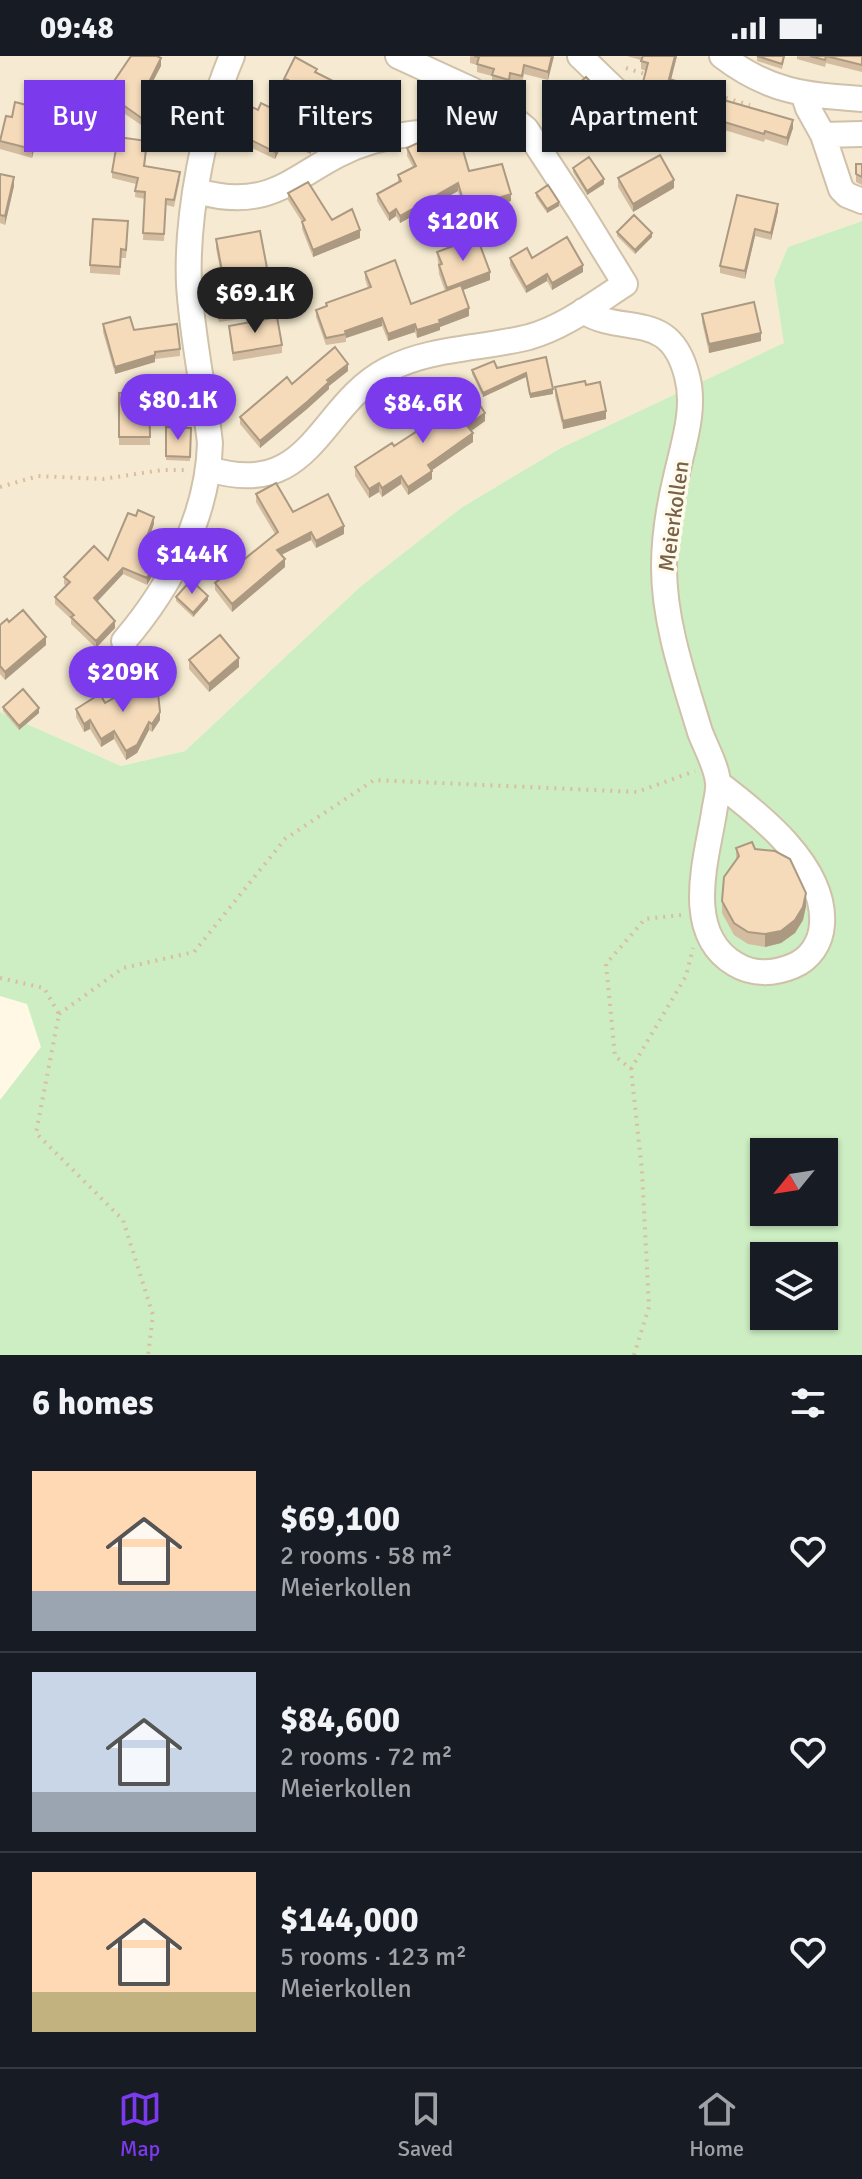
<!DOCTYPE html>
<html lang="en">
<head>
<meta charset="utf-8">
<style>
	:root { --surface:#171b24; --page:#242831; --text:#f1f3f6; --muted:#9ea1a6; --line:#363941; --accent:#7c3aed }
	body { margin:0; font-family:Signika,sans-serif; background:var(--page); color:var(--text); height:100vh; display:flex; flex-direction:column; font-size:30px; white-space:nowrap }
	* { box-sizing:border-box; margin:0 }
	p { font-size:26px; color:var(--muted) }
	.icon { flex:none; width:44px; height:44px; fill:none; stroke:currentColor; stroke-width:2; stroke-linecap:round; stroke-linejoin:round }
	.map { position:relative; height:1299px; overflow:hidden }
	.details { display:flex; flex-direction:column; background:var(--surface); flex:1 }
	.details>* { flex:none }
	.guide { position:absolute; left:24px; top:24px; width:814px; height:72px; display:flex; gap:16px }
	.needle { width:52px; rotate:240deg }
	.fabs { position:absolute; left:750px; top:1082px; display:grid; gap:16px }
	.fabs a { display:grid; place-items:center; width:88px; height:88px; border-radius:0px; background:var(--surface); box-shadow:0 2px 6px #0004; font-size:40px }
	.price { position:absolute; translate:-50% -68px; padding:0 18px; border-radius:28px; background:var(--accent); color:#fff; font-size:26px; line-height:52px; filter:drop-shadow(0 2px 4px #0008) }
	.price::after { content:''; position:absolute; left:50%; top:48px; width:24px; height:18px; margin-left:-12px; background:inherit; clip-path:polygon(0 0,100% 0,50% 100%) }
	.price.active { background:#222; color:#fff }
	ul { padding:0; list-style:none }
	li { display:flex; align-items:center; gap:24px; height:200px; padding:0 32px }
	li+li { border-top:2px solid var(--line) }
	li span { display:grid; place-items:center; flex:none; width:224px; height:160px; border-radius:0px; color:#555 }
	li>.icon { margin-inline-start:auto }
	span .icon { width:96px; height:96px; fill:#fffc; stroke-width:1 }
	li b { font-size:34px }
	h2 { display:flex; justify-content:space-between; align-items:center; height:96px; padding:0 32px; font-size:34px }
	.chip { padding:0 28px; border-radius:0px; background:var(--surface); box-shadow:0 2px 6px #0004; font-size:28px; line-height:72px }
	.chip.active { background:var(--accent); color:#fff }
	.status { display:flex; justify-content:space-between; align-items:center; height:56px; padding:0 40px; background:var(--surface); direction:ltr }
	.status svg { height:22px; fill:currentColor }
	.menu { display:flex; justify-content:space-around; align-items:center; height:112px; border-top:2px solid var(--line); background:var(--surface); font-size:22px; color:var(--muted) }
	.menu a { display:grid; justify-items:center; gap:4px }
	.menu .active { color:var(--accent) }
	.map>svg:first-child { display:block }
	.residential { fill:#f6ebd2 }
	.green { fill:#cdedc2; fill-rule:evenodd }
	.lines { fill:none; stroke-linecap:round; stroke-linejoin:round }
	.minor-casing { stroke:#d0c1aa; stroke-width:28 }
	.path { stroke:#dabe9d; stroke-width:4; stroke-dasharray:2 6; stroke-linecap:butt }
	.minor { stroke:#fff; stroke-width:24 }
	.wall { fill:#d3bca0 }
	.shaded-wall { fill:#ac9982 }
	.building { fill:#f5dbba; stroke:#ac9982; stroke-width:2 }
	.labels { text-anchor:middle; stroke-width:7; stroke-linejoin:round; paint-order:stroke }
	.street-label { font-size:22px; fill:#796148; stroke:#fffbec }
</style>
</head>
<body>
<div class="status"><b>09:48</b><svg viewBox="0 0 49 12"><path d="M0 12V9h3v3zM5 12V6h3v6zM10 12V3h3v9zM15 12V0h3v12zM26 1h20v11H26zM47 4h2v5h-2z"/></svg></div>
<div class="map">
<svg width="862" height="1299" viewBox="0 0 862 1299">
	<rect width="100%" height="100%" fill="#fef8e5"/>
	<path class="residential" d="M0,0h862v165l-74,26 -14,33 11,63 -224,105 -100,60 -101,79 -175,164 -64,15 -121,-54z"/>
	<path class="green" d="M862,165v1134h-862v-255l41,-53 -14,-43 -27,-8v-284l121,54 64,-15 175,-164 101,-79 100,-60 223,-105 -10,-63 14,-33zM764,1096h60v60h-60zM764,1200h60v60h-60z"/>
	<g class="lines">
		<defs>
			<path id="minor" d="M580,0l55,53
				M722,0c47,36 83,39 140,43
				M803,37l5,15 15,27 18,54 6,6 15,6
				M823,79l39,-1
				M197,135c85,25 104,-30 176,-50 49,-13 103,-10 153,-12
				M583,255c41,26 87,-3 104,65 9,33 -4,69 -11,101 -7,29 -12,60 -12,90 0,56 20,112 36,165 6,16 17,35 18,51 1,9 -3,21 -4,30 -8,48 -31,120 21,151 18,11 39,10 58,2 17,-7 28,-23 29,-42 4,-58 -63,-110 -104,-141
				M209,413c103,32 109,-63 178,-99 44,-23 95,-21 142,-33 35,-10 65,-33 96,-53l-45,-73 -54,-82 -24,-20 -30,-19 -74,-34
				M124,585c47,-55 84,-125 86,-198 -6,-53 -18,-106 -21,-159 -3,-69 16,-165 43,-228"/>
		</defs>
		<use href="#minor" class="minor-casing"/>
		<path class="path" d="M626,12l22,7
			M672,26l78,23
			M0,431l38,-11 65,3 59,-9h25
			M0,922l44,10 15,26 -23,119 87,87 30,95 -5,40
			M59,958l64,-46 71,-16 91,-113 89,-59 263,12 58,-21
			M631,1013l55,-93 7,-28
			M634,1299l15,-48 -7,-136 -11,-102 -16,-13 -9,-92 39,-45 36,-4"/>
		<use href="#minor" class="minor"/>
	</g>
	<path class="wall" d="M470,0h84l-6,24 -24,-6 -2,10 -12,-3 -1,7 -17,-5v-7l-15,-4v-7l-7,-2z
		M627,0h50l-6,24 5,6 117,42 -6,18 -22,-7 -1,3 -66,-20 -3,9 -36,-11v-9l-9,-3 -8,-13v-9l4,-15 -5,-2v-9z
		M757,0h28l-3,13 -25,-8z
		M797,0h65v16l-36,-9 -1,4 -28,-8z
		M161,10l-8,15 37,27 -13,26 -26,-14 -1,11 -44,-30v-8z
		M317,17l32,24 -15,30 -4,-8 -11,5 2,12 -11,18 -29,-15v8l-6,12 -44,-21v-8l27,-20 15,-1 11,-23v-7z
		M606,51l-7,6 2,10 -24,22 -26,-28v-8z
		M12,61h30l-10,41 -32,-9v-10z
		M147,92l-2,18 35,13 -6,28 -8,-2 -2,36 -21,-1 2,-41 -10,-2 1,-13 -24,-6v-6z
		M407,92l25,1 37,22 42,30 -42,13 -2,-8 -4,1 -5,-16 -58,32 -4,-7 -7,5 -12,-20v-7l21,-12v-7l15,-8 -6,-11z
		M856,108h6v21l-6,-3z
		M573,112l31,16 -17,11 -14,-23z
		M0,118l14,12 -9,39 -5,-2z
		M618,122l56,10 -41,24 -15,-25z
		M288,137l44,27 28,18 -47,19 -11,-28v-7l-14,-22z
		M536,137l23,13 -12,7 -11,-16z
		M737,139l41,16 -7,29 -16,-4 -10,43 -25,-6v-7z
		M128,174l-2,28h-5l-1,17 -30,-2v-8z
		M617,176l35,5 -17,17 -18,-18z
		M216,183l51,29v8l-44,9 -7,-37z
		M437,196l53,28 -27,10 6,26 -29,11v3l-23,8 -2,-6 -27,9 -6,-15 -36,12v4l-20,3 -10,-28v-7l10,-4v-3l42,-15 -3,-9v-7l46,32 34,-13 -6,-17z
		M510,202h22l51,14 -31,18 -5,-9 -21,12 -16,-28z
		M215,243l25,15v5l-21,3z
		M702,258l59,27 -52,12 -7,-31z
		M103,268l31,6 46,19v7l-25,3v3l-40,12 -12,-42z
		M229,270l53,19v8l-49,8z
		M546,301l7,37 -23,4 -4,-21 -43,20 -11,-23v-4l25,-2z
		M348,315l-19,15v3l-22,20 -47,39 -20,-24v-7l52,-33z
		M586,329l20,34 -43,10 -8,-33v-9z
		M149,336l1,53h-31v-52z
		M452,347l33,18 -14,10 2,11 -41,28v9l-24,16 -7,-11 -19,13 -3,-5 -10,6 -14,-22v-9l39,-21 35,-23v-3l6,-4v-6z
		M166,371l25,1 -1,33 -24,-1z
		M256,438l37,18 51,22 -28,14 -5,-8 -30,15 4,12 -53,45 -17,-22v-7l60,-49 -19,-32z
		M154,468l-8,22 15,14 -14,25 -24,-11 -26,28 18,26 -19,20 -25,-24v-5l-16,-15v-7l11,-11 -2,-2v-7l44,-17z
		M176,541l32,3 -15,17 -17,-16z
		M9,566l37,23 -41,35 -5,-6v-49z
		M189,604l50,7 -30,25 -20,-23z
		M105,647l55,17 -8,12 -3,-2 -12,23 -11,7 -12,-21 -13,8 -11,-18 -6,3 -8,-15v-8z
		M3,651l36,6 -20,17 -16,-19z
		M736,792l19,1 51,57 -3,14 -8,13 -14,10 -16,4 -17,-3 -14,-9 -12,-22v-12l14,-40z"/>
	<path class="shaded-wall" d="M552,0h2l-6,24v-8z
		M675,0h2l-8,31v-8z
		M161,2v8l-11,21v-7z
		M349,33v8l-15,30v-8z
		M606,42v9l-11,10v-9z
		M190,45v7l-13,26v-8z
		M42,53v8l-10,41v-9z
		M330,55v8l-14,6v-8z
		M601,59v8l-24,22v-8z
		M793,64v8l-6,18v-8z
		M321,72v8l-11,18v-8z
		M281,83v8l-6,12v-7z
		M14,121v9l-9,39v-9z
		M604,123v5l-17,11v-4z
		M674,124v8l-41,24v-8z
		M458,127v8l-58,32v-7z
		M511,138v7l-42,13v-7z
		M467,143v7l-4,1v-7z
		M559,146v4l-12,7v-4z
		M778,148v7l-7,29v-7z
		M396,153v7l-7,5v-7z
		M755,173v7l-10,43v-8z
		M360,174v8l-47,19v-7z
		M652,177v4l-17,17v-4z
		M583,209v7l-31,18v-7z
		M490,216v8l-43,16v-8z
		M547,218v7l-21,12v-6z
		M469,252v8l-29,11v3l-23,8v-8l22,-10z
		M382,262v8l-36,12 -1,-7z
		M415,268v8l-27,9v-7z
		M761,277v8l-52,12v-9z
		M155,299v7l-40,12v-7z
		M348,308v7l-19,15v3l-22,20 -47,39v-7l67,-61z
		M526,317v4l-43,20v-4z
		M553,333v5l-23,4v-4z
		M606,355v8l-43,10v-8z
		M485,357v8l-18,13v-8z
		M473,377v9l-45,31v-8z
		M432,415v8l-24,16v-8z
		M401,420v8l-19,13v-9z
		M379,427v9l-10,6v-9z
		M154,461v7l-10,28v-7z
		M344,470v8l-28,14v-7z
		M311,476v8l-34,17v-7z
		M161,497v7l-14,25v-7z
		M285,503v8l-53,45v-8z
		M123,512v6l-29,31v-7z
		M208,540v4l-15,17v-4z
		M115,565v7l-19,20v-7z
		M46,581v8l-41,35v-8z
		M239,602v9l-30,25v-8z
		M39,652v5l-20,17v-4z
		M160,656v8l-8,12v-8z
		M90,664v9l-6,3v-8z
		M149,666v8l-12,23 -11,7v-9z
		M114,675v8l-13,8v-8z
		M806,837v13l-3,14 -8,13 -14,10 -16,4v-13z"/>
	<path class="building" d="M131,0h26l4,2 -11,22 40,21 -13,25 -26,-13 -1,11 -44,-31z
		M474,0h78l-4,16 -24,-7 -2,11 -12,-3 -1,7 -17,-5 2,-6 -17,-5 2,-7z
		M643,0h32l-6,23 7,2 -1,5 118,34 -6,18 -22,-7 -1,3 -66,-20 -3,9 -36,-11 3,-9 -12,-3 -8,-14 6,-23 -7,-2z
		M757,0h27l-2,8z
		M810,0h52v9l-36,-9 -1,4z
		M295,1l22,12 -2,3 34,17 -15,30 -4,-8 -14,6 5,11 -11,18 -36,-18 7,11 -6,13 -44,-22 13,-27 14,7 3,-7 12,6 15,-29 -4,-1z
		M586,21l20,21 -11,10 6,7 -24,22 -26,-28z
		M15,46l27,7 -10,40 -32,-8 6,-25 6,1z
		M118,81l29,4 -3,25 36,6 -6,28 -8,-1 -2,35 -21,-1 2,-41 -10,-1 3,-13 -26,-6z
		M427,84l5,9 28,-9 9,31 33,-7 9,30 -42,13 -2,-8 -4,1 -5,-17 -58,33 -4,-7 -7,5 -12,-20 24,-13 -3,-6 18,-9 -9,-18 15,-7z
		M660,99l14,25 -41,24 -15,-26z
		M589,101l15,22 -17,12 -14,-23z
		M856,108h6v13l-6,-3z
		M0,118l14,3 -9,39 -5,-1z
		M308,126l24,38 20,-11 8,21 -47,20 -11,-28 3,-2 -17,-27z
		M548,129l11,17 -12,7 -11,-16z
		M737,139l41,9 -7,29 -16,-4 -10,42 -25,-5z
		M634,159l18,18 -17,17 -18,-18z
		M93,163l35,2 -2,29 -5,-1 -1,18 -30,-2z
		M260,175l7,37 -44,8 -7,-37z
		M477,181l13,35 -43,16 -8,-23 3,-1 -5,-12z
		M567,181l16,28 -31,18 -5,-9 -21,13 -16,-29 17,-10 5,10z
		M395,204l16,44 50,-19 8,23 -30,12 1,3 -23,7 -2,-6 -27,10 -6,-16 -37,13 1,3 -20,4 -10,-28 11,-4 -1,-3 45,-16 -6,-15z
		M236,239l4,19 -21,4 -4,-19z
		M754,246l7,31 -52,11 -7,-30z
		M130,261l4,13 43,-6 3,25 -25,3v3l-40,12 -12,-43z
		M277,261l5,28 -49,8 -4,-27z
		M335,291l13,17 -21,16 2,2 -22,20 -47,39 -20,-24 47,-40 5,7z
		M546,301l7,32 -23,5 -4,-21 -43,20 -11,-23 22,-9 3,7z
		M585,325l1,4 14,-3 6,29 -43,10 -8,-34z
		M470,334l15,23 -18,13 6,7 -45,32 4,6 -24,16 -7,-11 -19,12 -3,-5 -10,6 -14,-22 37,-24 2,3 37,-24 -2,-2 8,-6 -2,-4 14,-10 3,3z
		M149,336l1,45h-31v-44z
		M166,371l25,1 -1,29 -24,-1z
		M276,427l17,29 35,-18 16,32 -28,15 -5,-9 -34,18 8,9 -53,45 -17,-21 63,-51 -22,-38z
		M138,454l16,7 -10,28 17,8 -14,25 -24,-10 -29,30 21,23 -19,20 -25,-24 3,-2 -19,-18 15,-15 -6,-5 30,-31 14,14 20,-47 8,3z
		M191,524l17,16 -15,17 -17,-16z
		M23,554l23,27 -41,35 -5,-6v-41l7,-6 2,3z
		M220,579l19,23 -30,26 -20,-24z
		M145,624l9,15 4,-2 2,19 -8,12 -3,-2 -12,23 -11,6 -12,-20 -13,8 -11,-19 -6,4 -8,-15 24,-15 5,9z
		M23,633l16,19 -20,18 -16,-19z
		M752,786l3,7 20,2 15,8 16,34 -3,14 -8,13 -14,11 -16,3 -17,-2 -14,-9 -12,-22 2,-24 15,-21 -3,-8z"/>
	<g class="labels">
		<g class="street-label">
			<text transform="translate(673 460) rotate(-82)" y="8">Meierkollen</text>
		</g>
	</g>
</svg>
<div class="fabs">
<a><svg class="needle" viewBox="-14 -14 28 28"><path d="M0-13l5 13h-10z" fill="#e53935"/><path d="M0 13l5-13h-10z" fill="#9ea1a6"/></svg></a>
<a><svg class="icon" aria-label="layers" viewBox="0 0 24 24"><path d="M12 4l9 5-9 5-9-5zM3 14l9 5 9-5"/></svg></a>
</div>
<b class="price" style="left:463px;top:207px">$120K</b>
<b class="price active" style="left:255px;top:279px">$69.1K</b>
<b class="price" style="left:178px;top:386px">$80.1K</b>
<b class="price" style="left:423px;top:389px">$84.6K</b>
<b class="price" style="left:192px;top:540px">$144K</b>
<b class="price" style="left:123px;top:658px">$209K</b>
<div class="guide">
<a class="chip active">Buy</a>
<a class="chip">Rent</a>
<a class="chip">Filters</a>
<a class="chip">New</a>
<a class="chip">Apartment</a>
</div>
</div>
<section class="details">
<h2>6 homes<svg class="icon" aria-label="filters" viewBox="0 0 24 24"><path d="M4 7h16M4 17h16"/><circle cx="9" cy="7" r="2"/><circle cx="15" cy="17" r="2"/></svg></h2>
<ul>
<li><span style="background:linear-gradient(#ffd9b3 75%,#9aa5b1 0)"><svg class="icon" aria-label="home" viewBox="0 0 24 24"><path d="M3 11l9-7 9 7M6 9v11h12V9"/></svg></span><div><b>$69,100</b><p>2 rooms · 58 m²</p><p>Meierkollen</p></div><svg class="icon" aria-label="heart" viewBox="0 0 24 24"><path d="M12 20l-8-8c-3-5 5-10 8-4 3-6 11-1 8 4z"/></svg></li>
<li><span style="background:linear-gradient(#c9d6e8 75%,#9aa5b1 0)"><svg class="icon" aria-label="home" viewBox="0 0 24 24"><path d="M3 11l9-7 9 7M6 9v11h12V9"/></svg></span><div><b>$84,600</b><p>2 rooms · 72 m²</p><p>Meierkollen</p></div><svg class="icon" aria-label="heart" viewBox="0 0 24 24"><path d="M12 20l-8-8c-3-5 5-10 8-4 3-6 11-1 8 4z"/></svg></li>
<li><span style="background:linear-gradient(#ffd9b3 75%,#c2b280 0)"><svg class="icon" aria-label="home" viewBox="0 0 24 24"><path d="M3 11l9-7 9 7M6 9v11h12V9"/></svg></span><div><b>$144,000</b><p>5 rooms · 123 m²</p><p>Meierkollen</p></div><svg class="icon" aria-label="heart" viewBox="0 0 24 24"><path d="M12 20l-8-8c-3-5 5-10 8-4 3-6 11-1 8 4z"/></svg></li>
</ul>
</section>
<nav class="menu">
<a class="active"><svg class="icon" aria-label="map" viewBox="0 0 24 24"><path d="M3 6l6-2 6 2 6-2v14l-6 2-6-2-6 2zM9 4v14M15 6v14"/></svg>Map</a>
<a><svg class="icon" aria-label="saved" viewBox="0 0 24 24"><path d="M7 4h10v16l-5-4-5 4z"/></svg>Saved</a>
<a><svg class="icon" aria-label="home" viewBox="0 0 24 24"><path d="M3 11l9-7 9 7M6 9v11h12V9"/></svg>Home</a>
</nav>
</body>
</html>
